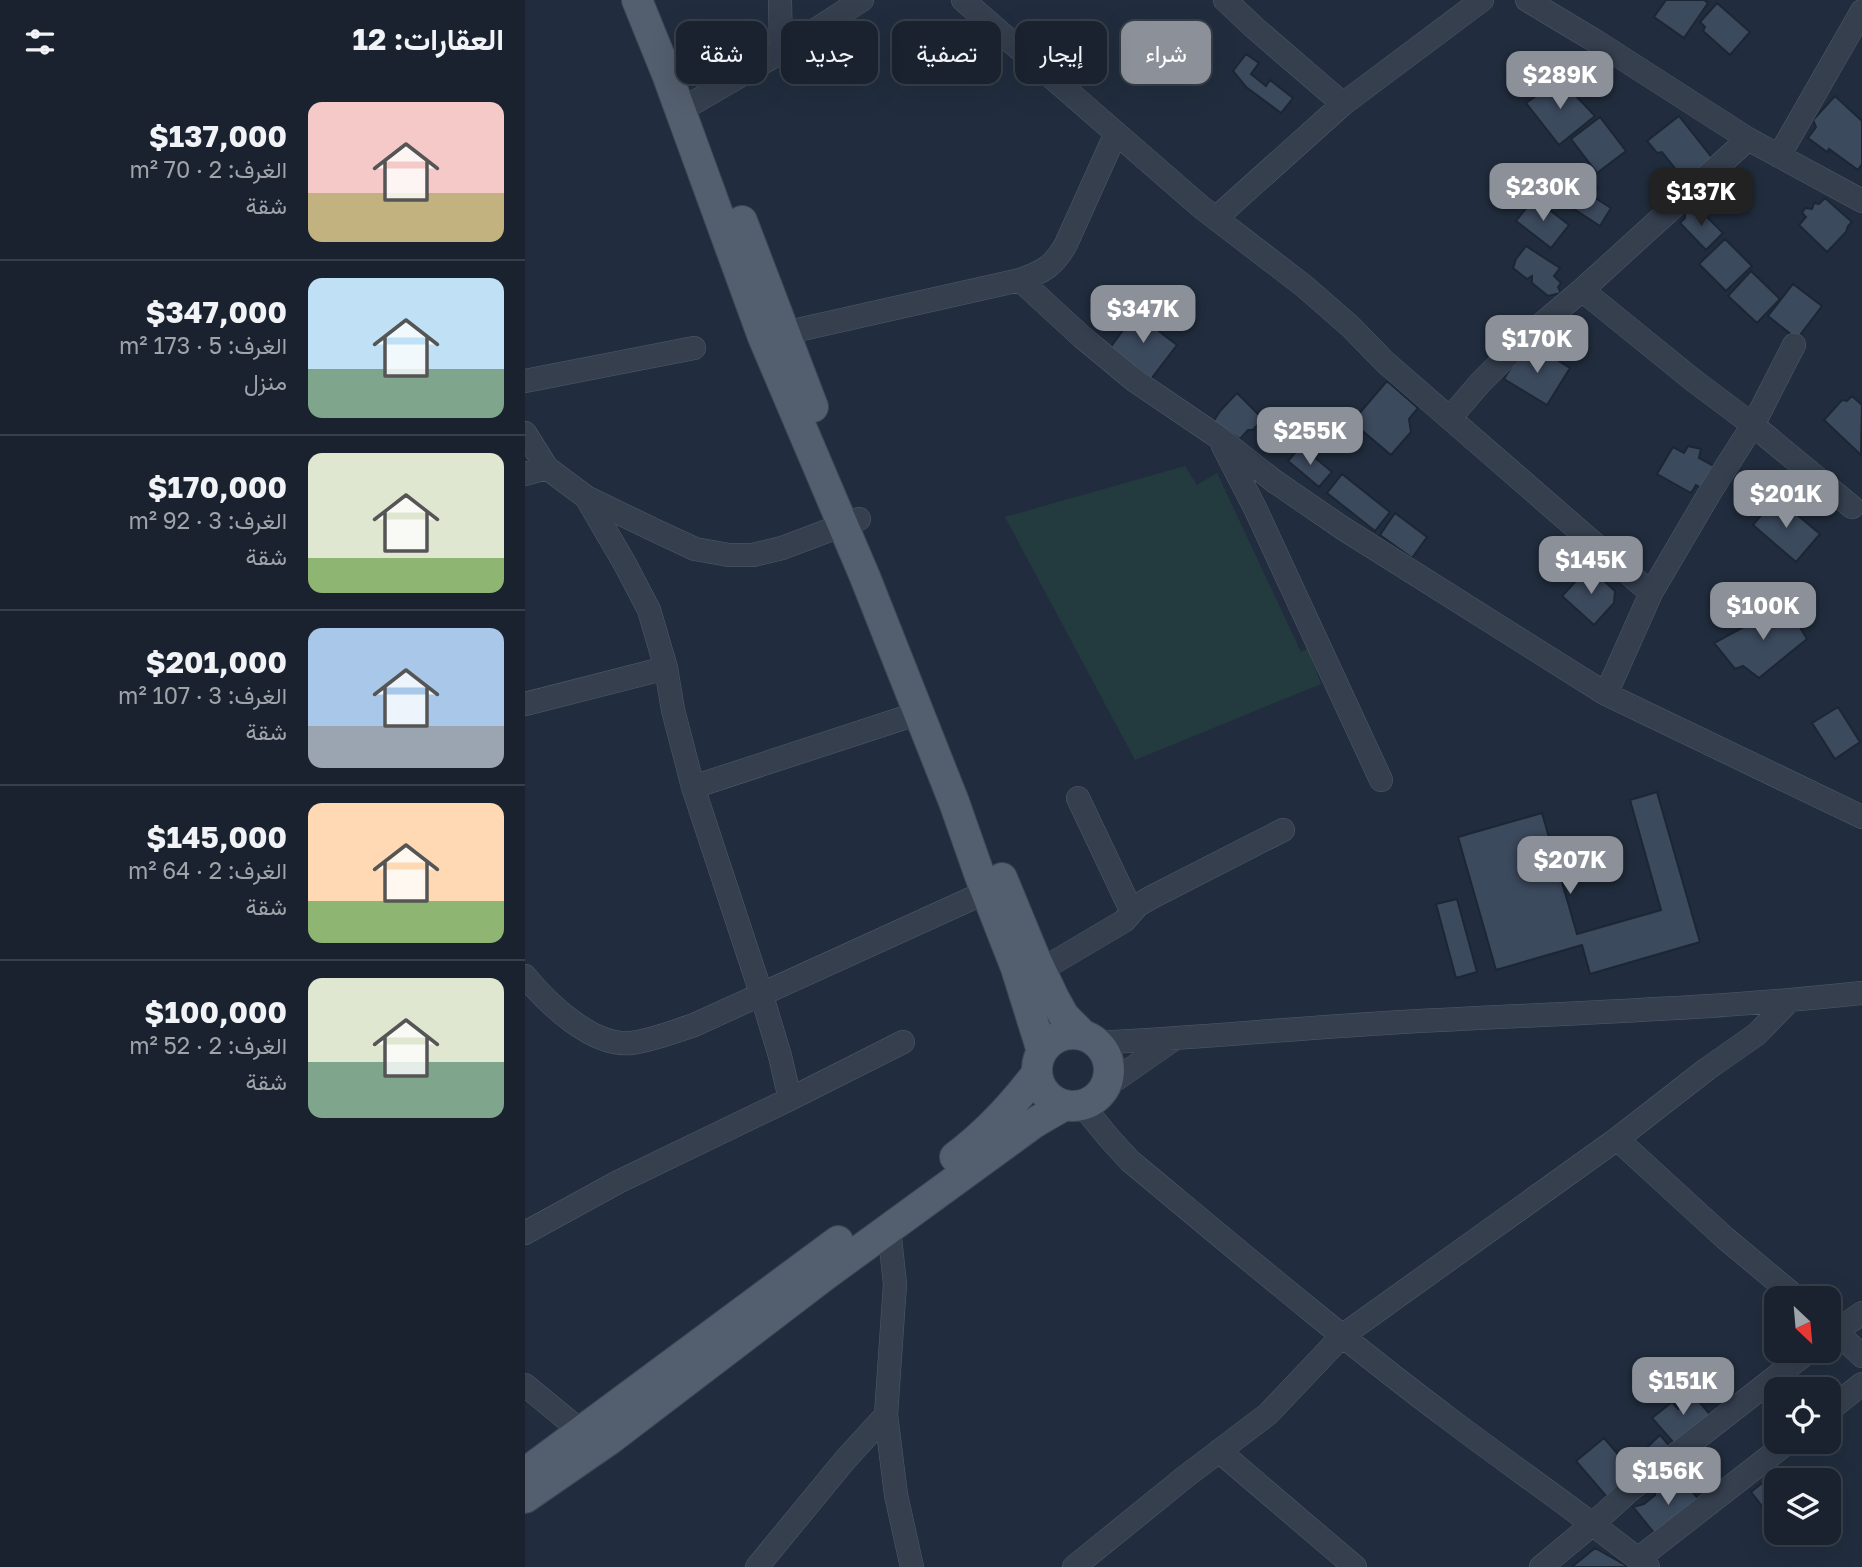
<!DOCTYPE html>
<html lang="ar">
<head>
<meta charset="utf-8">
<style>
	:root { --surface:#19222e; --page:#262f3a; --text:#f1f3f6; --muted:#9fa4aa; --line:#373f4a; --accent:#8c9099 }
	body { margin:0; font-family:"Golos Text",Vazirmatn,sans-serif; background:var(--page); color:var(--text); direction:rtl; height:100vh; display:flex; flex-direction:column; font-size:26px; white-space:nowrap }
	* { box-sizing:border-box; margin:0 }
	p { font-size:23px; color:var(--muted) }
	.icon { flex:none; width:38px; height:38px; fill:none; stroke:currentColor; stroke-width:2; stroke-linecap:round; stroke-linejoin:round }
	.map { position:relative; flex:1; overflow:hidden; direction:ltr }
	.panel { display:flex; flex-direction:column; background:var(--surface); width:525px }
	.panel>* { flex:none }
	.guide { position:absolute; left:21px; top:21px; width:665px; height:63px; direction:rtl; display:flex; gap:14px }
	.needle { width:46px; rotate:154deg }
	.buttons { position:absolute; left:1239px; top:1286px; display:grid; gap:14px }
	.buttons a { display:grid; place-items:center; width:77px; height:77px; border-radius:14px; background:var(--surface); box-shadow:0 7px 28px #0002,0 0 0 2px var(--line); font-size:35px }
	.price { position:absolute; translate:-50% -60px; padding:0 16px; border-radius:14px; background:var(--accent); color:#fff; font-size:23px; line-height:46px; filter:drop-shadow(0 2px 4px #0008) }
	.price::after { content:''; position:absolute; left:50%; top:42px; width:21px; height:16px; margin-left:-10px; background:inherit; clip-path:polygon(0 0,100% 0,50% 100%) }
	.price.current { background:#222; color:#fff }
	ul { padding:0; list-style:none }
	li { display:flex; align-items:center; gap:21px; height:175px; padding:0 21px }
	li+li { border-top:2px solid var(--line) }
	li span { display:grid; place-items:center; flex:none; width:196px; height:140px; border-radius:14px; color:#555 }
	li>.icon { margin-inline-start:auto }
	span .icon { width:84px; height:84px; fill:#fffc; stroke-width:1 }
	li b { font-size:30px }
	h2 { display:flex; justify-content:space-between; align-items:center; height:84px; padding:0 21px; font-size:30px }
	.pill { padding:0 24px; border-radius:14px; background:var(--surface); box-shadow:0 7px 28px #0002,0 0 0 2px var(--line); font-size:24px; line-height:63px }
	.pill.current { background:var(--accent); color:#fff }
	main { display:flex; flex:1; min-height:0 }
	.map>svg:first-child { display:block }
	.pitch { fill:#233b3f }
	.building { fill:#3c4a5e; stroke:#1c2634; stroke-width:2 }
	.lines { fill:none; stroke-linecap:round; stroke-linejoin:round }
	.minor-casing { stroke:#505a68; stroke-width:24 }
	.major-casing { stroke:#3e4856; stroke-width:32 }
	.minor { stroke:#353f4e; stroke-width:23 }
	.major { stroke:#535e6e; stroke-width:30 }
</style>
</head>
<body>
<main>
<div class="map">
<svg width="1337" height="1567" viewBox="0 0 1337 1567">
	<rect width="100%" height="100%" fill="#212d3e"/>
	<path class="pitch" d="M660,466l12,19 20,-12 84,179 7,-3 13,35 -186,76 -130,-243z"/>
	<path class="building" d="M1141,0h38l4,3 -24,35 -30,-21z
		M1192,3l33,29 -20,23 -27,-24 2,-4 -5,-5z
		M721,54l13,9 -8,11 15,12 4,-6 23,18 -12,15 -35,-26 -13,-16z
		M1035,79l35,37 -36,29 -33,-42z
		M1310,96l27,25v43l-4,6 -29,-21 -2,3 -19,-14 8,-11 -3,-7z
		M1154,116l34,43 -28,22 -23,-29 -5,1 -10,-12z
		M1075,117l26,34 -29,22 -26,-34z
		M1040,173l8,5 -6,9 11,7 2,-14 8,1 10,7 -6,8 19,12 -11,18 -49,-32z
		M1009,198l35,27 -18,23 -35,-27z
		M1300,198l27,24 -4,4 -2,6 -19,20 -28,-27 7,-8 -4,-4 3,-5 7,1 2,-6 5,1z
		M1165,209l4,5 5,-5 24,24 -17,17 -26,-27 5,-5v-4z
		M1200,239l27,27 -26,25 -27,-27z
		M1001,246l34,22 -6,8 7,7 -3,4 3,6 -13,3 -16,-13v-7l-5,3 -14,-11 3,-9z
		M1226,271l29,28 -23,24 -29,-27z
		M1268,284l29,22 -25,33 -29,-23z
		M606,310l46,35 -26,34 -41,-31 16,-22 -3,-6z
		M998,348l14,8 4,-6 29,18 -23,37 -43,-26z
		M862,381l31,27 -9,11 2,13 -20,23 -39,-33z
		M712,393l26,26 -10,11h-5l-8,9 -27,-17 7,-11z
		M1327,396l10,9 -1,50 -37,-35 18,-20 5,1z
		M776,446l31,26 -13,15 -31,-26z
		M1163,446l13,3 -2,9 15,8 -13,22 -5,-3 -5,8 -34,-19 16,-27 11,6z
		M817,474l48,38 -15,19 -48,-38z
		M1251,497l44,37 -24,28 -43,-37z
		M870,513l32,24 -15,21 -32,-23z
		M1064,567l26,24 -1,12 -20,22 -32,-29z
		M1261,604l21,35 -48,39 -16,-12 -8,3 -21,-26z
		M1313,707l22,35 -25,17 -23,-36z
		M1132,792l43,150 -110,32 -8,-29 -86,25 -38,-133 84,-24 35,121 84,-24 -31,-110z
		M932,899l20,73 -21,6 -20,-74z
		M1158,1383l31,36 -35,30 -27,-31 20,-16 6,7 4,-3 -11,-13z
		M1135,1435l14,16 -19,18 -14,-16z
		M1079,1438l36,42 -28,23 -36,-42z
		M1153,1475l24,28 -43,36 -26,-32 11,-3 11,-9v-5l7,-7 4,2z
		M1241,1480l8,10 2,-2v36l-25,-32z
		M1070,1548l34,19h-55l-1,-1z"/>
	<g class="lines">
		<defs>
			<path id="minor" d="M255,0l1,52
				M438,0l238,207 103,79 47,41 34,35 266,231
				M700,0l32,30 86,74
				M1002,0l70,42 151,97 114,62
				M168,103l88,-51 81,-52
				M1254,156l83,-145
				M691,218l127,-114 139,-104
				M495,280l62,57 52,43 84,57 56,44 70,48 262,165 256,123
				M1057,290l111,90 60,45 99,82
				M246,336l249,-56c23,-8 34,-14 46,-36l50,-111
				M0,381l169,-33
				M925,418l30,-35 44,-44 58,-49 166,-151
				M0,433l22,35
				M698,446l32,62 126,272
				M0,474l22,-6 39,29 66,32 43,20 34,6h24l29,-7 77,-29
				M61,497l39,67 24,46 17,58 7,42 20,77 68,206 19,63 10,43
				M1081,694l45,-101 61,-104 41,-64 41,-80
				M0,704l141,-36
				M168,787l226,-74
				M553,798l54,114
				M516,970l83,-49 14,-16 14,-8 131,-67
				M0,976c23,28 68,71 106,67 22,-3 42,-11 63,-18l292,-133
				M572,1043c107,-6 214,-16 322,-22 147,-8 296,-12 443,-28
				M580,1087l69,-48
				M557,1105l27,33 21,23c105,87 209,175 318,257 66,50 135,97 200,149
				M1092,1139l108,99 72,60
				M364,1229l6,55 -9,131 10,80 16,72
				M0,1233l93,-51 172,-83 113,-57
				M1304,1325l33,31
				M1304,1336l33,-23
				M0,1385l57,47
				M1304,1410l33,-26
				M694,1451l136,116
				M1113,1559l150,-117
				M232,1567l88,-107 41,-45
				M549,1567l111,-90 83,-63 74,-78 275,-197 90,-70 50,-35 32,-33
				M1016,1567l53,-44 35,-32 180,-140"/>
			<path id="major" d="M112,0l30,74 96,263 102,240 89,225 26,74 36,92 26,83
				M217,221l71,186
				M477,878l33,80 19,40 10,18 19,19
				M512 1070a36 36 0 1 1 72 0a36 36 0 1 1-72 0Z
				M430,1157c32,-24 58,-52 82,-84
				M0,1473l313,-232
				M0,1498l84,-58 215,-164 210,-153 31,-18"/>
		</defs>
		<use href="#minor" class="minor-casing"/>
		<use href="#major" class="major-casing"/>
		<use href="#minor" class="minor"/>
		<use href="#major" class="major"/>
	</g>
</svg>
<div class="buttons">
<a><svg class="needle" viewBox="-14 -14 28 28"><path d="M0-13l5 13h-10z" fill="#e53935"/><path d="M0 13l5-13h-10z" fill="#9fa4aa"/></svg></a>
<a><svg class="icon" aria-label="locate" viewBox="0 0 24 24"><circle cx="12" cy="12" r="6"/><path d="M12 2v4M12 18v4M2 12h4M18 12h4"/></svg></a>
<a><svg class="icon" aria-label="layers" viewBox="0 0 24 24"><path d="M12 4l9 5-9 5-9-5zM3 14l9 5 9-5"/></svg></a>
</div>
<b class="price" style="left:1035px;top:111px">$289K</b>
<b class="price" style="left:1018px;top:223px">$230K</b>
<b class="price current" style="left:1176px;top:228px">$137K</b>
<b class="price" style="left:618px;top:345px">$347K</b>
<b class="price" style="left:1012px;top:375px">$170K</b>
<b class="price" style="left:785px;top:467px">$255K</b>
<b class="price" style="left:1261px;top:530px">$201K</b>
<b class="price" style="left:1066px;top:596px">$145K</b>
<b class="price" style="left:1238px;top:642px">$100K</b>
<b class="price" style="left:1045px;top:896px">$207K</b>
<b class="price" style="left:1158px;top:1417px">$151K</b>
<b class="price" style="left:1143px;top:1507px">$156K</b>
<div class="guide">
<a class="pill current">شراء</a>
<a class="pill">إيجار</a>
<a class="pill">تصفية</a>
<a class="pill">جديد</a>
<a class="pill">شقة</a>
</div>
</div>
<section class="panel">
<h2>العقارات: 12<svg class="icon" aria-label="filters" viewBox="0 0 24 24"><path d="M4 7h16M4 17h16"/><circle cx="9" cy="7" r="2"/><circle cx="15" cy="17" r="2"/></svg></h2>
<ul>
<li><span style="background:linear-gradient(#f6c9c9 65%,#c2b280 0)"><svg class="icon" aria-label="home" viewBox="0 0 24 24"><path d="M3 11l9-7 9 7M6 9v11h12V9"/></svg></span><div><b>$137,000</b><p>الغرف: 2 · 70 m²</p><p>شقة</p></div></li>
<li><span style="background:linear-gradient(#bfe0f5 65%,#7fa58c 0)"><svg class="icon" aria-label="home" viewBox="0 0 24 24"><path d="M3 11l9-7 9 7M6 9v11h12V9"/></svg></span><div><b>$347,000</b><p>الغرف: 5 · 173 m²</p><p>منزل</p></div></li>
<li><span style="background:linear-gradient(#dfe7d0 75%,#8fb573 0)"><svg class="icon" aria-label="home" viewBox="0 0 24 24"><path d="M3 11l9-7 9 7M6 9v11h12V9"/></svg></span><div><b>$170,000</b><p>الغرف: 3 · 92 m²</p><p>شقة</p></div></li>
<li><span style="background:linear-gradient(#a9c7e8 70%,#9aa5b1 0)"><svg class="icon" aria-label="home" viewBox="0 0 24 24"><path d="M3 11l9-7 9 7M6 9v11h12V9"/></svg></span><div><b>$201,000</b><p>الغرف: 3 · 107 m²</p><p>شقة</p></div></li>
<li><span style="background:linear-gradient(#ffd9b3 70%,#8fb573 0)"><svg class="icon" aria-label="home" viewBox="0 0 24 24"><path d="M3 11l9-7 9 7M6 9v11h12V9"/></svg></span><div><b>$145,000</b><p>الغرف: 2 · 64 m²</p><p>شقة</p></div></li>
<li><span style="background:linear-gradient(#dfe7d0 60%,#7fa58c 0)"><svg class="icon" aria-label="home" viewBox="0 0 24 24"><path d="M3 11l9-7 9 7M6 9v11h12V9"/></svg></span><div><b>$100,000</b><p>الغرف: 2 · 52 m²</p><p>شقة</p></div></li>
</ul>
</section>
</main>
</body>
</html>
